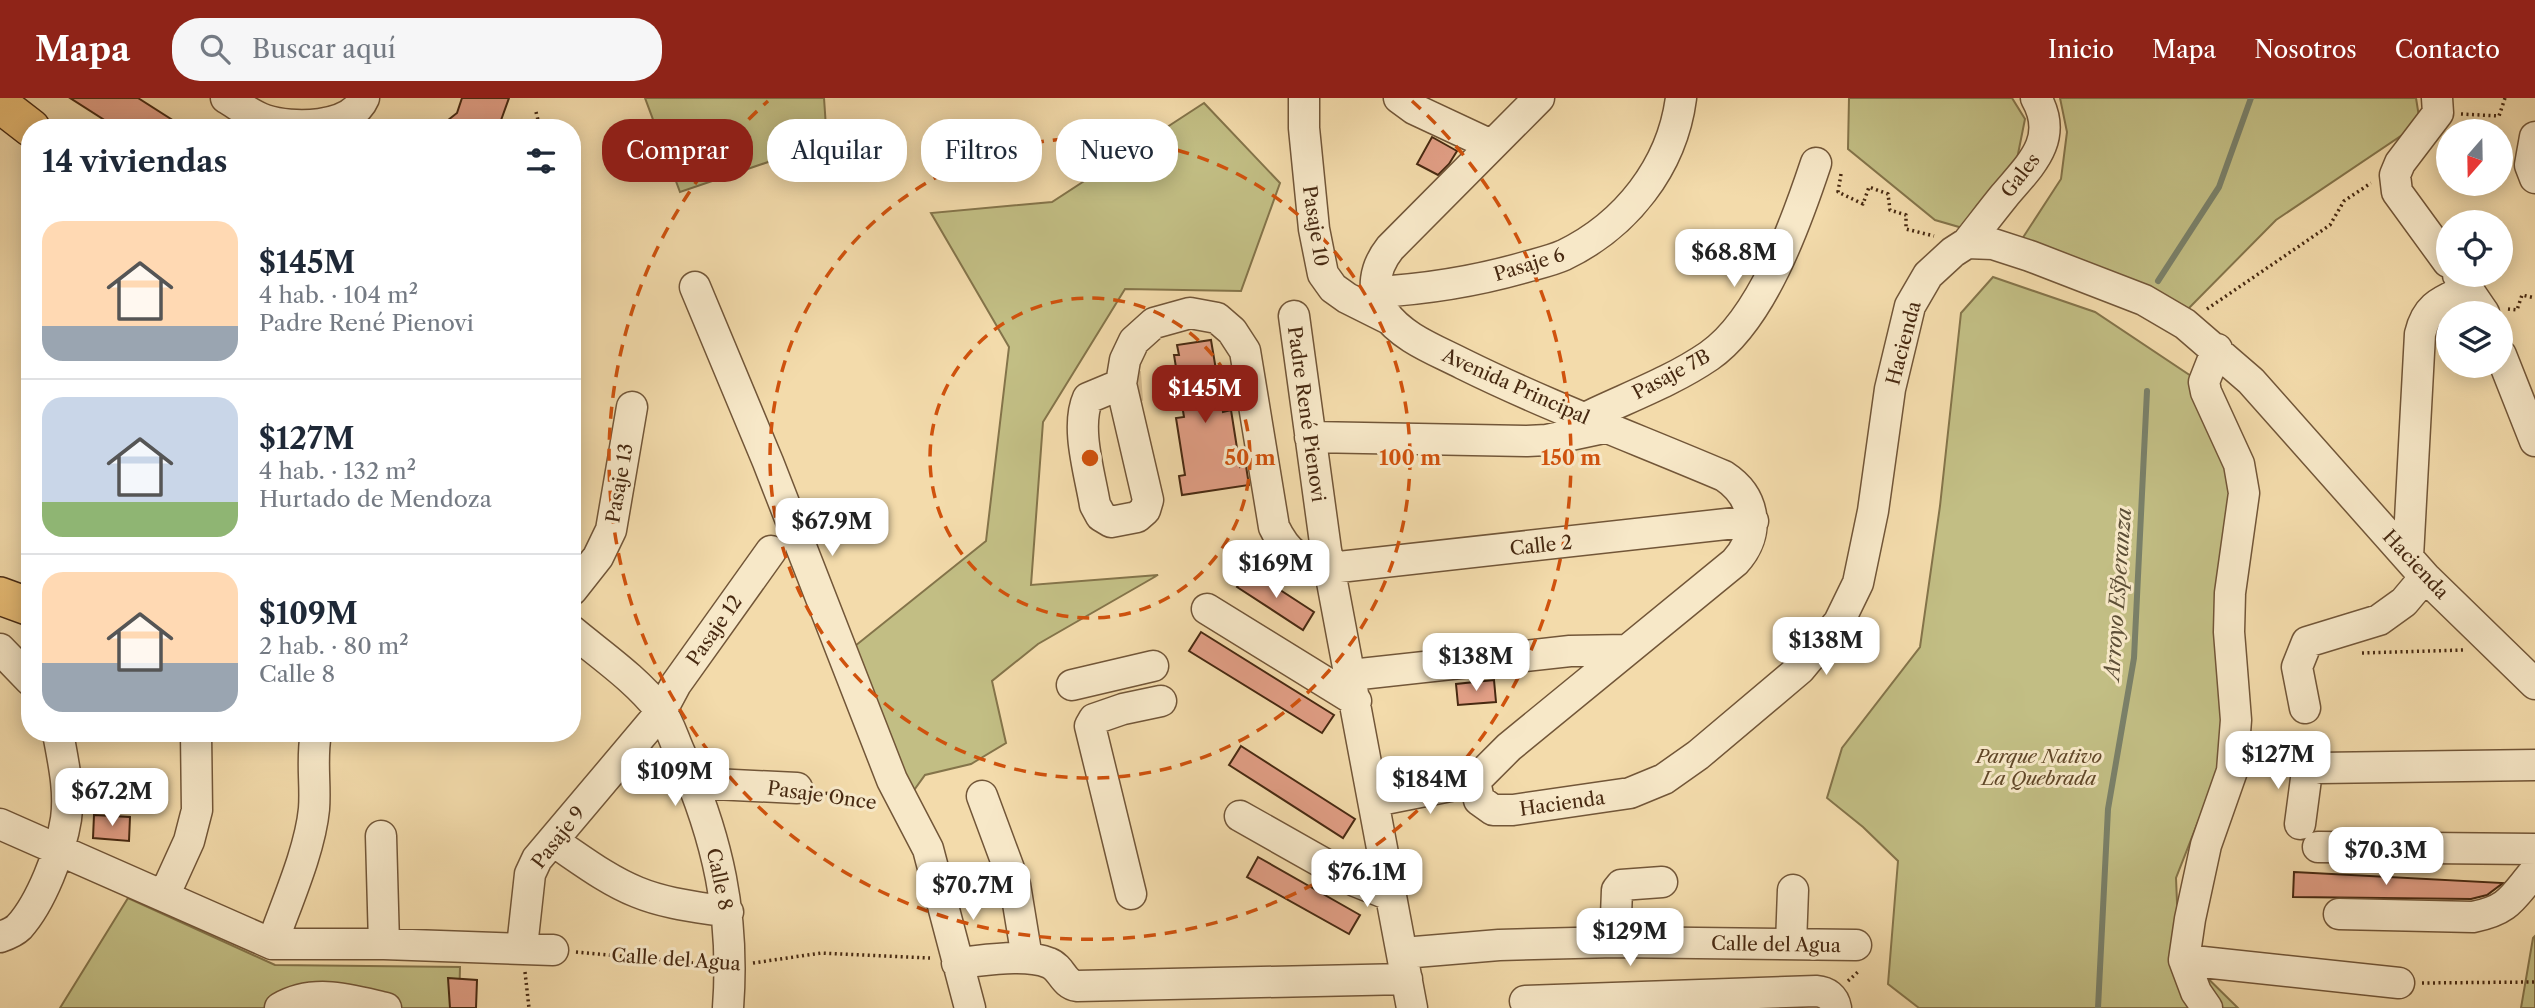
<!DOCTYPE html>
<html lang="es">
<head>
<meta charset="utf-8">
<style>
	:root { --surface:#fff; --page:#f6f6f7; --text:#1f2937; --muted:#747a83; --line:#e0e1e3; --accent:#8f2418 }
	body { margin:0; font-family:"Libre Caslon Text",serif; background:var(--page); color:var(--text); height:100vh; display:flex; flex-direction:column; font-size:26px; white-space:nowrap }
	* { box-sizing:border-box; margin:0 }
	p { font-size:23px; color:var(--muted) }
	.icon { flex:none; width:38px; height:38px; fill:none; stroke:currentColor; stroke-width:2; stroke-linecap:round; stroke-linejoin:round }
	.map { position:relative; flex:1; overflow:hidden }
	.sheet { position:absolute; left:21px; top:21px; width:560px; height:623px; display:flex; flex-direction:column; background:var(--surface); border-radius:28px; box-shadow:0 4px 18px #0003 }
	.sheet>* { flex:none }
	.top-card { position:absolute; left:602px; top:21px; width:665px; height:63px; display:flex; gap:14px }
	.needle { width:46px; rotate:200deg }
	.tools { position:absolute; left:2436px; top:21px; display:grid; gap:14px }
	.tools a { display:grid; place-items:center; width:77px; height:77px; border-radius:50%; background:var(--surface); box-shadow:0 4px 18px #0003; font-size:35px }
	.price { position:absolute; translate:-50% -60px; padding:0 16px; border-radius:14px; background:#fff; color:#222; font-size:23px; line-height:46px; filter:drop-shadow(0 2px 4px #0008) }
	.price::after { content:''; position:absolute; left:50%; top:42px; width:21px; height:16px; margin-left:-10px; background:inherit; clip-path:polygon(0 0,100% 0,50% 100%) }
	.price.active { background:var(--accent); color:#fff }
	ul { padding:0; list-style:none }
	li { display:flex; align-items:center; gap:21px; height:175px; padding:0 21px }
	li+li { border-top:2px solid var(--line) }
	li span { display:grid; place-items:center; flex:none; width:196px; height:140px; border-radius:21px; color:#555 }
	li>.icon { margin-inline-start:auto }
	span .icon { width:84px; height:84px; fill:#fffc; stroke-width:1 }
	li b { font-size:30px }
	h2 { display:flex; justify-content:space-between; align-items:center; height:84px; padding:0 21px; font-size:30px }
	.chip { padding:0 24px; border-radius:28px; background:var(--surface); box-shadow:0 4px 18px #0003; font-size:24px; line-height:63px }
	.chip.active { background:var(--accent); color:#fff }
	header { display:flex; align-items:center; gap:42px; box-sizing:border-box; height:98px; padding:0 35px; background:var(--accent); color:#fff }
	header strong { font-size:33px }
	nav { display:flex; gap:38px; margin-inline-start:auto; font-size:24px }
	.search { width:490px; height:63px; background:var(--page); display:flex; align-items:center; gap:18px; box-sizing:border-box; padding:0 24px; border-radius:28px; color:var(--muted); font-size:26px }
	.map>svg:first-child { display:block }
	.green { fill:#c2be84; stroke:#84744a; stroke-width:2 }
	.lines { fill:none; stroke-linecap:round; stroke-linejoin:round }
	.stream { stroke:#7a816a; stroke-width:6 }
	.building { fill:#e19e85; stroke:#472911; stroke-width:2 }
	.minor-tunnel { stroke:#d1b78c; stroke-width:30; stroke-dasharray:30 15; stroke-linecap:butt }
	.minor-casing { stroke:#725638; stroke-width:33 }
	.major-casing { stroke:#472911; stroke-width:40 }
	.path { stroke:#472911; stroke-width:3.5; stroke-dasharray:2 3.5; stroke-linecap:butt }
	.minor { stroke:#f7e8c8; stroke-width:30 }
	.major { stroke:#eabe76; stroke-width:37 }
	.ring { fill:none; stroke:#d0520d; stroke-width:3.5; stroke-dasharray:12 9 }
	.labels { text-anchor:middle; stroke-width:6; stroke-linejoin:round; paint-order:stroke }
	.street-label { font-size:19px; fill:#472911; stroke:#f7e8c8 }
	.park-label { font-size:19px; font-style:italic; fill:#604728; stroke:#f7e8c8 }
	.water-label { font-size:21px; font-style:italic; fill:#5c4e36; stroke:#f7e8c8 }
	.centre { fill:#d0520d; stroke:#f7e8c8; stroke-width:3.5 }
	.ring-label { font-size:21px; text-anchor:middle; font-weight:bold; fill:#d0520d; stroke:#f7e8c8; stroke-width:6; stroke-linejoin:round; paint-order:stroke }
</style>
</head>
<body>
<header>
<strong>Mapa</strong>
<div class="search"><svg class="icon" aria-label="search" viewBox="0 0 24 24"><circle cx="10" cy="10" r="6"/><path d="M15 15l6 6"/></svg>Buscar aquí</div>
<nav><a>Inicio</a><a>Mapa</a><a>Nosotros</a><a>Contacto</a></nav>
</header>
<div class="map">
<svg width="2535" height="910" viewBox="0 0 2535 910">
	<rect width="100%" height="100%" fill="#f3dbab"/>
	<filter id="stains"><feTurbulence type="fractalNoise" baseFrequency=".00286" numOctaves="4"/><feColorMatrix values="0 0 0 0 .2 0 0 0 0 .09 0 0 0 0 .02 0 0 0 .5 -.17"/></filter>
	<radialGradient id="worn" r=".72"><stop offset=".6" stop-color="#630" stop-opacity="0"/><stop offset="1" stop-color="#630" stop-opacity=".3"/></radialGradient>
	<path class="green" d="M645,0h179l3,44 -147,50z
		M1849,0h163l13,21 -10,50 -49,60 -31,-9 -87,-71z
		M2060,0h356l4,25 -144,97 -88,89 -166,-70 39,-60 6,-47z
		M1204,5l76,80 -39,108 -116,-2 -82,133 -12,163 127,-10 -120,69 -46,37 14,62 -35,21 -46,11 -18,25 -57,-150 136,-109 23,-194 -78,-134 121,-11z
		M1993,179l102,35 96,64 42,48 -4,319 -53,135 3,72 59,58h-319l-31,-24 10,-123 -35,-34 -36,-29 15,-50 78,-101 20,-141 21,-193z
		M128,800l147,67 185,2 -1,41h-399z
		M2535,838v72h-14l12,-70z"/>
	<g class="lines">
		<path class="stream" d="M2158,183l61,-94 32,-89
			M2098,910l10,-199 26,-151 13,-267"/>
	</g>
	<path class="building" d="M70,0h68l47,30h-68z
		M462,0h47l-9,25 -6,5h-56l19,-15z
		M1432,39l25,14 -8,13 -11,11 -21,-11z
		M1211,242l12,72 8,-2 9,57 6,-1 3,19 -67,10 -3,-19 6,-1 -9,-57 8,-1 -10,-62h5l-2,-10z
		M1248,471l66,43 -11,18 -66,-43z
		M1201,534l133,83 -12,18 -133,-82z
		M1494,582l2,22 -38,3 -2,-21z
		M1241,648l114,73 -12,19 -114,-73z
		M94,717l36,2 -1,24 -36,-3z
		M1258,759l102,58 -11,19 -102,-57z
		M2294,774l209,11 -16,12 -16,4 -178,-2z
		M448,880l29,2 -1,28h-26z"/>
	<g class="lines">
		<path class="minor-tunnel" d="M1112,290l42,-3"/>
		<defs>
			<path id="minor" d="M226,0c12,7 25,17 39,22 27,9 86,9 99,-22
				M1304,0v30l10,101 9,45 10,14 14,10 42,21
				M1399,0l15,11 77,36
				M2437,0l1,15 -38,50 -5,12 2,17 51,70
				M2535,39l-5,28 5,13
				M1967,145c12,-15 24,-31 37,-47 25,-30 56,-56 32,-98
				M2458,177l26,38
				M695,189l73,175 124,318 36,69 42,159
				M1376,194c52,-3 102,-11 153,-26 11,-3 24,-6 35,-11 62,-30 108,-88 117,-157
				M1294,218l32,234 86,458
				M2501,257l34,86
				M1112,290l-24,10c-13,29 2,76 7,107l6,11 10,6 26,-5 8,-7 3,-10 -27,-116 4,-24 9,-19 20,-18 36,-10 27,5 15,13 13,20 29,176c14,29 26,34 56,41l423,-47
				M1585,320c41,-20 86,-36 124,-62 53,-37 87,-133 107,-193
				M1310,339l217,4 20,-1 61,-13
				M2408,459l12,-223c7,-30 23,-33 48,-45
				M572,492l26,-33 13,-27 21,-123
				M1207,511l149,92
				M572,533c30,25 64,48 88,79 9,12 14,30 20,43 38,85 55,162 48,255
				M0,551l30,31
				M1351,577l219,-24 57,-1
				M1072,587l81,-19
				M2305,610l-8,-41 10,-25 72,-22 25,-18 21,-25
				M1475,683l4,19 14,10h20l117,-17 34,-14 34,-24 102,-86 39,-47 19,-39 15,-72 17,-122 20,-83 18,-31 25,-23 14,-9 26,1 37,12 114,44 41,24 66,57 174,196 110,107
				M694,685l103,5
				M982,698l33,89 12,73
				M1375,703l100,-20 34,-34 226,-185c26,-28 21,-65 -11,-86 -87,-37 -176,-70 -261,-112 -27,-14 -61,-26 -79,-52 -14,-22 -9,-45 6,-64l149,-150
				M1240,718l115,65 35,14
				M0,726l272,120h112l169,6
				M2300,726l7,-53 12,-3 216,-3
				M381,738l3,108
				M553,743c27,18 54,39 84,51 29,12 61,15 91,20
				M2318,749l217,2
				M1131,796l-41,-168 4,-7 29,-10 38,-8
				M164,798l25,-55 8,-31 -1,-77
				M2339,816l134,3c36,-7 39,-19 62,-46
				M0,839c6,-2 14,-5 19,-10 22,-24 42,-76 47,-108 4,-29 -3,-58 -8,-86
				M1615,844l2,-52 4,-5 41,-3
				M272,846c14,-40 38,-93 42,-135 2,-25 -3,-50 2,-76
				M1791,846l2,-54
				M522,849l8,-73 7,-15 124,-147 15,-28 95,-133
				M1403,855l96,-8 116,-3 241,3
				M2184,862l215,23
				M957,865c26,-2 68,-10 92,0 13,5 14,21 28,23l330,-7
				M1525,903l291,-10c11,1 18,6 20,17
				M280,910c34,-20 71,-8 106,0
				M2207,910l-11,-16 -12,-32 6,-41 16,-74 26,-74 4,-51 -7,-88 1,-39 14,-100 -5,-29 -33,-72 -2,-10 13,-33"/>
			<path id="major" d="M0,6l31,24
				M0,498l30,11"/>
		</defs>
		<use href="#minor" class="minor-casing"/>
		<use href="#major" class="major-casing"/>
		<path class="path" d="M536,14l4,16
			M2461,16l38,2 6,-18
			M1841,76l-3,18 25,12 6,-17 19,7 2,16 16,5v14l28,7
			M572,153l3,11 -3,16
			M2207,211l123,-84 14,-24 27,-18
			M2508,211l9,1 5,-15 13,3
			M2362,555l101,-3
			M2306,633v17
			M820,694l54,11
			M576,854l128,12
			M753,865l68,-10 109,5
			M525,874l4,36
			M1848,883l12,-11
			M2422,885l113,-1"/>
		<use href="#minor" class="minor"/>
		<use href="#major" class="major"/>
	</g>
	<g class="ring">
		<circle cx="1090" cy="360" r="160"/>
		<circle cx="1090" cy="360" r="320"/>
		<path d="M1412 3A481 481 0 1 1 768 3"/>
	</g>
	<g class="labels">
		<g class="street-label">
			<text transform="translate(2020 77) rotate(-52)" y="7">Gales</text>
			<text transform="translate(1316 128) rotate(81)" y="7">Pasaje 10</text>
			<text transform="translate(1529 166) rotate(-17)" y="7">Pasaje 6</text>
			<text transform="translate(1903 245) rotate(-75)" y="7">Hacienda</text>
			<text transform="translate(1671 276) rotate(-28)" y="7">Pasaje 7B</text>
			<text transform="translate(1516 288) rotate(24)" y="7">Avenida Principal</text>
			<text transform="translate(1307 316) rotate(82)" y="7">Padre René Pienovi</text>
			<text transform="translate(619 385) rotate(-80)" y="7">Pasaje 13</text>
			<text transform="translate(1541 447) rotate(-6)" y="7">Calle 2</text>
			<text transform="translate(2416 466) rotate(47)" y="7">Hacienda</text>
			<text transform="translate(714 532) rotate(-55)" y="7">Pasaje 12</text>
			<text transform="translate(822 697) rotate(8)" y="7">Pasaje Once</text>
			<text transform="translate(1562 705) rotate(-8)" y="7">Hacienda</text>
			<text transform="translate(558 739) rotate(-52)" y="7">Pasaje 9</text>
			<text transform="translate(720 781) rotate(78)" y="7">Calle 8</text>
			<text transform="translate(1776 846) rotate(1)" y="7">Calle del Agua</text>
			<text transform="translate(676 861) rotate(4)" y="7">Calle del Agua</text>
		</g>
		<g class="park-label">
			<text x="2039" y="665">Parque Nativo<tspan x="2039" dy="22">La Quebrada</tspan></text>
		</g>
		<g class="water-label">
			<text transform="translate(2118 496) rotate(-86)" y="7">Arroyo Esperanza</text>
		</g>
	</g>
	<circle cx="1090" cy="360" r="10" class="centre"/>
	<g class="ring-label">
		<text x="1250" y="367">50 m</text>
		<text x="1410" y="367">100 m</text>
		<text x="1571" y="367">150 m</text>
	</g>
	<rect width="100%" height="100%" filter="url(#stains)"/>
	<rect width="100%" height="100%" fill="url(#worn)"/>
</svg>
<div class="tools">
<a><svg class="needle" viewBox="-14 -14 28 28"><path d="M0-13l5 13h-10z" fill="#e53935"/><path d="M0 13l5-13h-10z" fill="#747a83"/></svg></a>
<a><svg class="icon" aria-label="locate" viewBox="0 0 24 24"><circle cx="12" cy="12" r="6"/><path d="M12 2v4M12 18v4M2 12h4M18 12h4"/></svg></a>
<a><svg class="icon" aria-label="layers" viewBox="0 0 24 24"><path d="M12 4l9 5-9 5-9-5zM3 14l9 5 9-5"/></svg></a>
</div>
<b class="price" style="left:1734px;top:191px">$68.8M</b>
<b class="price active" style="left:1205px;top:327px">$145M</b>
<b class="price" style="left:832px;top:460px">$67.9M</b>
<b class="price" style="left:1276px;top:502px">$169M</b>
<b class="price" style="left:1826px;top:579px">$138M</b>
<b class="price" style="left:1476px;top:595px">$138M</b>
<b class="price" style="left:2278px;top:693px">$127M</b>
<b class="price" style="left:675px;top:710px">$109M</b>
<b class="price" style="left:1430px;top:718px">$184M</b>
<b class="price" style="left:112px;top:730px">$67.2M</b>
<b class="price" style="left:2386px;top:789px">$70.3M</b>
<b class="price" style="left:1367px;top:811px">$76.1M</b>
<b class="price" style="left:973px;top:824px">$70.7M</b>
<b class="price" style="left:1630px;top:870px">$129M</b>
<div class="top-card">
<a class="chip active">Comprar</a>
<a class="chip">Alquilar</a>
<a class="chip">Filtros</a>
<a class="chip">Nuevo</a>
</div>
<section class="sheet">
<h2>14 viviendas<svg class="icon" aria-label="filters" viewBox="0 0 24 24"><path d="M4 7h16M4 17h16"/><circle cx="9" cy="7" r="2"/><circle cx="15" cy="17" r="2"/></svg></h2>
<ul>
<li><span style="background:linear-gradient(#ffd9b3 75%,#9aa5b1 0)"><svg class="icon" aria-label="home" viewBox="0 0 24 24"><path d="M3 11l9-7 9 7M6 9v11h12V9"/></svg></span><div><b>$145M</b><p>4 hab. · 104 m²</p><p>Padre René Pienovi</p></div></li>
<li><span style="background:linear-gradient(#c9d6e8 75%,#8fb573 0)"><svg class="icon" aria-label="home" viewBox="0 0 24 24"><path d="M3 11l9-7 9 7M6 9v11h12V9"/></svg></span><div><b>$127M</b><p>4 hab. · 132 m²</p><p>Hurtado de Mendoza</p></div></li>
<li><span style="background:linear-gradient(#ffd9b3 65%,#9aa5b1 0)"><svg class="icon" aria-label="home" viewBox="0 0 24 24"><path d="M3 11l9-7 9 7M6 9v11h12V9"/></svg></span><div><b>$109M</b><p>2 hab. · 80 m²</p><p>Calle 8</p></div></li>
</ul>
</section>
</div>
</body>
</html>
